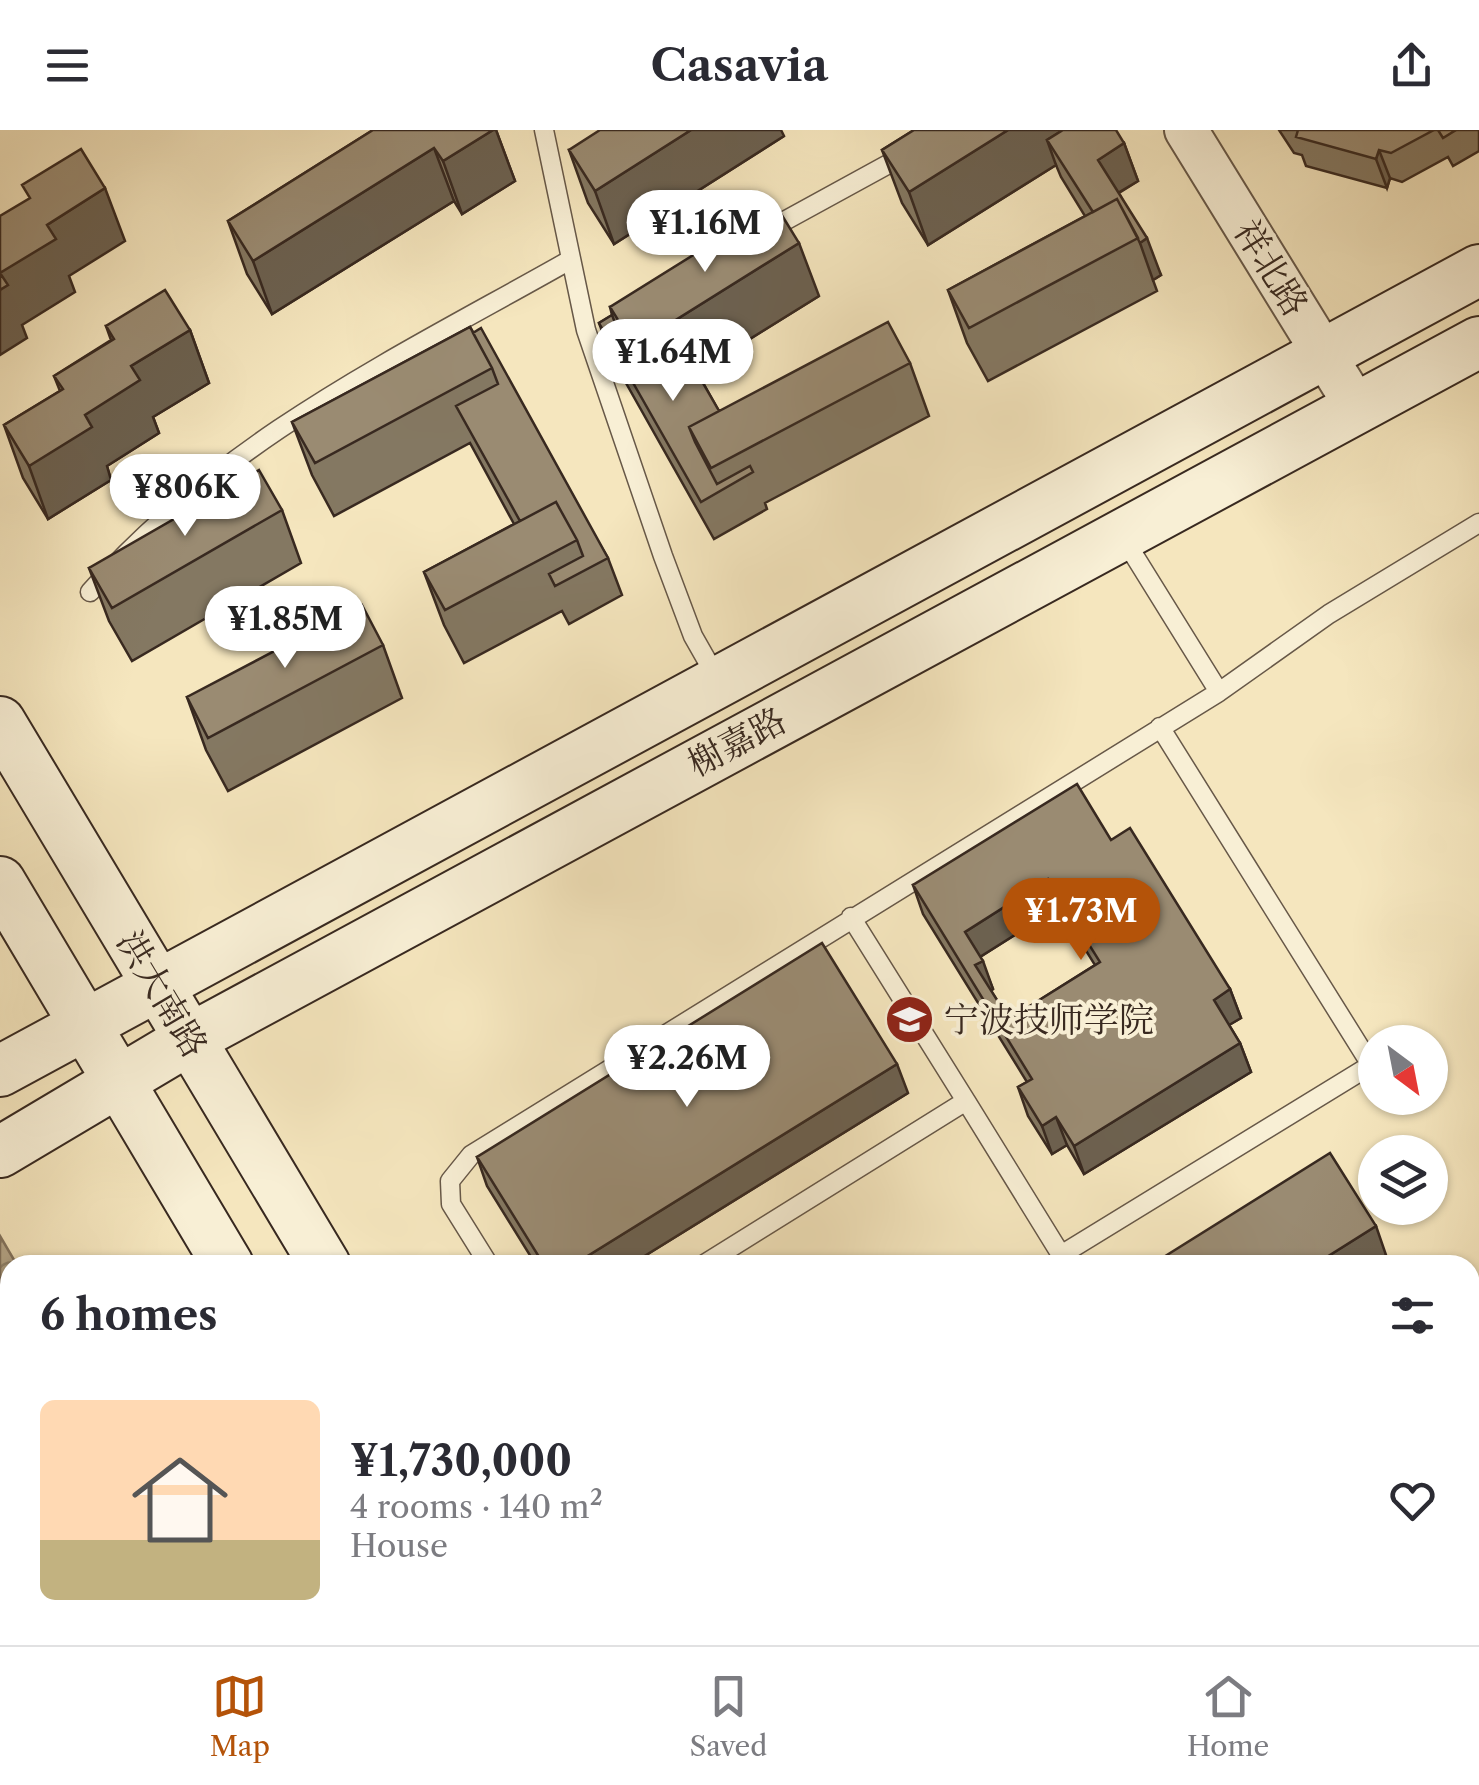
<!DOCTYPE html>
<html lang="en">
<head>
<meta charset="utf-8">
<style>
	:root { --surface:#fff; --page:#f7f7f7; --text:#2b2b33; --muted:#7c7c81; --line:#e1e1e2; --accent:#b45309 }
	body { margin:0; font-family:"Libre Caslon Text","Noto Serif SC",serif; background:var(--page); color:var(--text); height:100vh; display:flex; flex-direction:column; font-size:38px; white-space:nowrap }
	* { box-sizing:border-box; margin:0 }
	p { font-size:32px; color:var(--muted) }
	.icon { flex:none; width:55px; height:55px; fill:none; stroke:currentColor; stroke-width:2; stroke-linecap:round; stroke-linejoin:round }
	.map { position:relative; flex:1; overflow:hidden }
	.details { position:absolute; left:0px; top:1125px; width:1480px; height:390px; display:flex; flex-direction:column; background:var(--surface); border-radius:30px 30px 0 0; box-shadow:0 2px 8px #0004 }
	.details>* { flex:none }
	.needle { width:65px; rotate:148deg }
	.tools { position:absolute; left:1358px; top:895px; display:grid; gap:20px }
	.tools a { display:grid; place-items:center; width:90px; height:90px; border-radius:50%; background:var(--surface); box-shadow:0 2px 8px #0004; font-size:50px }
	.price { position:absolute; translate:-50% -85px; padding:0 22px; border-radius:35px; background:#fff; color:#222; font-size:32px; line-height:65px; filter:drop-shadow(0 2px 5px #0008) }
	.price::after { content:''; position:absolute; left:50%; top:60px; width:30px; height:22px; margin-left:-15px; background:inherit; clip-path:polygon(0 0,100% 0,50% 100%) }
	.price.on { background:var(--accent); color:#fff }
	ul { padding:0; list-style:none }
	li { display:flex; align-items:center; gap:30px; height:250px; padding:0 40px }
	li span { display:grid; place-items:center; flex:none; width:280px; height:200px; border-radius:15px; color:#555 }
	li>.icon { margin-inline-start:auto }
	span .icon { width:120px; height:120px; fill:#fffc; stroke-width:1 }
	li b { font-size:42px }
	h2 { display:flex; justify-content:space-between; align-items:center; height:120px; padding:0 40px; font-size:42px }
	header { display:flex; justify-content:space-between; align-items:center; height:130px; padding:0 40px; background:var(--surface); font-size:45px; font-weight:800 }
	.tabs { display:flex; justify-content:space-around; align-items:center; height:140px; border-top:2px solid var(--line); background:var(--surface); font-size:28px; color:var(--muted) }
	.tabs a { display:grid; justify-items:center; gap:5px }
	.tabs .on { color:var(--accent) }
	.map>svg:first-child { display:block }
	.garden { fill:#d5c6a3; stroke:#867862; stroke-width:2.5 }
	.water { fill:url(#water-waves); stroke:#83745e; stroke-width:2.5 }
	.lines { fill:none; stroke-linecap:round; stroke-linejoin:round }
	.service-casing { stroke:#675848; stroke-width:21 }
	.tertiary-casing { stroke:#675848; stroke-width:46 }
	.secondary-casing { stroke:#382920; stroke-width:54 }
	.service { stroke:#f8efd5; stroke-width:18 }
	.tertiary { stroke:#f8efd5; stroke-width:42 }
	.secondary { stroke:#f8efd5; stroke-width:50 }
	.wall { fill:#847862; stroke:#382920; stroke-width:2.5; fill-rule:evenodd }
	.shaded-wall { fill:#6c6150; stroke:#382920; stroke-width:2.5 }
	.building { fill:#9a8b72; stroke:#382920; stroke-width:2.5; fill-rule:evenodd }
	.labels { text-anchor:middle; stroke-width:8; stroke-linejoin:round; paint-order:stroke }
	.street-label { font-size:35px; fill:#382920; stroke:#f8efd5 }
	.poi-label { font-size:35px; fill:#382920; stroke:#f8efd5; text-anchor:start }
</style>
</head>
<body>
<header><svg class="icon" aria-label="menu" viewBox="0 0 24 24"><path d="M4 6h16M4 12h16M4 18h16"/></svg>Casavia<svg class="icon" aria-label="share" viewBox="0 0 24 24"><path d="M12 15V3M7 8l5-5 5 5M5 13v7h14v-7"/></svg></header>
<div class="map">
<svg width="1479" height="1515" viewBox="0 0 1479 1515">
	<defs>
		<pattern id="water-waves" width="16" height="10" patternUnits="userSpaceOnUse" patternTransform="scale(2.5)"><rect width="16" height="10" fill="#b5a688"/><path d="M0 5q4-4 8 0t8 0" fill="none" stroke="#94876f"/></pattern>
	</defs>
	<rect width="100%" height="100%" fill="#f5e6be"/>
	<filter id="stains"><feTurbulence type="fractalNoise" baseFrequency=".002" numOctaves="4"/><feColorMatrix values="0 0 0 0 .2 0 0 0 0 .09 0 0 0 0 .02 0 0 0 .5 -.17"/></filter>
	<radialGradient id="worn" r=".72"><stop offset=".6" stop-color="#630" stop-opacity="0"/><stop offset="1" stop-color="#630" stop-opacity=".3"/></radialGradient>
	<path class="garden" d="M663,1505h55l6,10h-55z
		M1110,1505h56l6,10h-56z"/>
	<path class="water" d="M0,1106l17,29h-7v155l-10,-17z
		M140,1505h97l6,10h-97z"/>
	<g class="lines">
		<defs>
			<path id="service" d="M544,0l42,200 77,226 30,80 25,44
				M766,101l139,-76
				M1124,409l95,153
				M90,462c136,-154 305,-233 480,-332
				M851,787l115,184
				M1061,1125l310,-190 -211,-338
				M489,1135l-38,-61 -1,-23 21,-26 748,-463 110,-78 150,-91
				M703,1135l263,-164 100,162
				M1295,1505l6,10"/>
			<path id="tertiary" d="M1186,0l170,276"/>
			<path id="secondary" d="M0,592l325,543
				M0,752l228,383
				M0,941l1479,-801
				M0,1022l190,-113 1289,-697
				M442,1505l6,10
				M546,1505l6,10"/>
		</defs>
		<use href="#service" class="service-casing"/>
		<use href="#tertiary" class="tertiary-casing"/>
		<use href="#secondary" class="secondary-casing"/>
		<use href="#service" class="service"/>
		<use href="#tertiary" class="tertiary"/>
		<use href="#secondary" class="secondary"/>
	</g>
	<path class="wall" d="M373,0h123l19,51 -53,33 -8,-13 -182,113 -25,-40 -19,-53z
		M914,0l210,13 14,38 -19,12 42,82 -8,5 4,11 -169,90 -21,-38 -19,-53 137,-74 -24,-39 -5,-12 -128,80 -26,-42 -20,-53z
		M1279,0h200v21l-26,15 -5,-9 -46,25 -12,-4 -3,10 -81,-22 -4,-11 -8,-2z
		M784,6l-170,108 -26,-41 -19,-53z
		M819,166l-122,76 22,39 191,-48 19,53 -164,87 2,6 -53,30 -101,-179 -14,-37 13,-8 -2,-8z
		M106,196l84,4 19,53 -56,34 6,16 -52,33 4,14 -63,39 -25,-41 -19,-53 56,-34 -6,-15 57,-36z
		M470,197l138,231 14,37 -53,29 -7,-13 -98,52 -20,-38 -20,-53 90,-48 -44,-81 -136,73 -22,-41 -20,-53z
		M282,380l19,53 -169,98 -23,-40 -20,-53z
		M383,515l19,53 -174,93 -22,-41 -19,-53z
		M1111,710l119,149 11,29 -12,7 11,18 11,29 -167,102 -17,-29 -15,9 -24,-38 -10,-29 9,-5 -104,-168 -10,-29zM1059,777l36,58 -86,54 -18,-28 2,-2 -13,-32z
		M908,963l-278,172h-94l-49,-79 -10,-29z
		M10,1418v87h48l-17,10h-41v-91z
		M1212,1505h36l6,10h-36z"/>
	<path class="shaded-wall" d="M493,0h3l19,51 -53,33 -19,-53z
		M691,0h90l3,6 -170,108 -19,-53z
		M1008,0h55l-16,10 9,25 -128,80 -19,-53z
		M1124,13l14,38 -27,16 -13,-37z
		M434,18l20,53 -182,113 -19,-53z
		M1379,20l11,28 -3,10 -11,-29z
		M105,58l20,53 -56,35 6,16 -53,33 5,13 -27,17v-82l47,-48z
		M1147,108l14,37 -8,5 -13,-37z
		M799,113l20,53 -166,103 -19,-53z
		M190,200l19,53 -56,34 6,16 -52,33 4,14 -63,39 -19,-53 56,-51 46,-49z
		M1048,749l11,28 -84,53 -10,-28z
		M983,831l10,28 -7,5 -11,-29z
		M1230,859l11,29 -17,10 -10,-28z
		M1240,913l11,29 -167,102 -10,-28z
		M897,934l11,29 -278,172h-57z
		M1056,987l11,28 -15,9 -10,-28z
		M1376,1096l10,29 -16,10h-56z
		M1479,1355v35l-9,6v-35z"/>
	<path class="building" d="M373,0h120l-50,31 -9,-13 -181,113 -25,-40z
		M600,0h91l-96,61 -26,-41z
		M914,0h94l-99,62 -27,-42z
		M1063,0h53l8,13 -26,17 49,78 -7,5 -23,-44 -24,13 -46,-72z
		M1298,0h136l-43,23 -12,-3 -3,9 -80,-22z
		M1438,0h18l-13,8z
		M81,19l24,39 -58,37 9,14 -56,34 8,12 -8,5v-74l30,-18 -8,-13z
		M1117,69l21,39 -169,90 -21,-38z
		M775,74l24,39 -165,103 -24,-39z
		M165,160l25,40 -59,36 9,14 -55,35 7,12 -63,39 -25,-41 59,-36 -9,-13 60,-37 -8,-13z
		M612,185l3,8 25,38 37,-23 42,73 -30,16 6,15 22,42 33,-18 3,6 -52,30 -102,-179z
		M888,192l22,41 -199,105 -22,-41z
		M470,197l22,41 -177,95 -23,-41z
		M481,198l127,230 -53,28 -6,-12 34,-18 -6,-16 -21,-38 -36,19 -64,-115 42,-22 -6,-16 -19,-35z
		M259,340l23,40 -170,98 -23,-40z
		M556,372l21,38 -132,70 -21,-38z
		M362,475l21,40 -175,93 -21,-41z
		M1077,654l34,56 19,-12 100,161 -16,11 26,43 -166,103 -18,-29 -14,9 -24,-39 14,-8 -119,-194zM1048,749l52,83 -91,57 -34,-54 8,-4 -18,-29z
		M822,813l75,121 -324,201h-29l-67,-108z
		M1330,1023l46,73 -62,39h-163z
		M1470,1280l9,15v60l-9,6z
		M10,1418v51l-10,6v-51z
		M1479,1482v33h-54l16,-10h29v-18z
		M1219,1505h29l6,10h-29z"/>
	<defs>
		<symbol id="university-disc" viewBox="-11 -11 22 22"><circle r="9.5" fill="#8f2418" stroke="#f8efd5"/><path d="M0-5L7-2L0 1L-7-2ZM-4 1L0 2.5L4 1V4Q0 6-4 4Z" fill="#fff"/></symbol>
	</defs>
	<g fill-rule="evenodd">
		<use href="#university-disc" x="882" y="862" width="55" height="55"/>
	</g>
	<g class="labels">
		<g class="street-label">
			<text transform="translate(1271 138) rotate(58)" y="12">祥北路</text>
			<text transform="translate(737 612) rotate(-28)" y="12">榭嘉路</text>
			<text transform="translate(162 864) rotate(59)" y="12">洪大南路</text>
		</g>
		<g class="poi-label">
			<text x="944" y="902">宁波技师学院</text>
		</g>
	</g>
	<rect width="100%" height="100%" filter="url(#stains)"/>
	<rect width="100%" height="100%" fill="url(#worn)"/>
</svg>
<div class="tools">
<a><svg class="needle" viewBox="-14 -14 28 28"><path d="M0-13l5 13h-10z" fill="#e53935"/><path d="M0 13l5-13h-10z" fill="#7c7c81"/></svg></a>
<a><svg class="icon" aria-label="layers" viewBox="0 0 24 24"><path d="M12 4l9 5-9 5-9-5zM3 14l9 5 9-5"/></svg></a>
</div>
<b class="price" style="left:705px;top:145px">¥1.16M</b>
<b class="price" style="left:673px;top:274px">¥1.64M</b>
<b class="price" style="left:185px;top:409px">¥806K</b>
<b class="price" style="left:285px;top:541px">¥1.85M</b>
<b class="price on" style="left:1081px;top:833px">¥1.73M</b>
<b class="price" style="left:687px;top:980px">¥2.26M</b>
<section class="details">
<h2>6 homes<svg class="icon" aria-label="filters" viewBox="0 0 24 24"><path d="M4 7h16M4 17h16"/><circle cx="9" cy="7" r="2"/><circle cx="15" cy="17" r="2"/></svg></h2>
<ul>
<li><span style="background:linear-gradient(#ffd9b3 70%,#c2b280 0)"><svg class="icon" aria-label="home" viewBox="0 0 24 24"><path d="M3 11l9-7 9 7M6 9v11h12V9"/></svg></span><div><b>¥1,730,000</b><p>4 rooms · 140 m²</p><p>House</p></div><svg class="icon" aria-label="heart" viewBox="0 0 24 24"><path d="M12 20l-8-8c-3-5 5-10 8-4 3-6 11-1 8 4z"/></svg></li>
</ul>
</section>
</div>
<nav class="tabs">
<a class="on"><svg class="icon" aria-label="map" viewBox="0 0 24 24"><path d="M3 6l6-2 6 2 6-2v14l-6 2-6-2-6 2zM9 4v14M15 6v14"/></svg>Map</a>
<a><svg class="icon" aria-label="saved" viewBox="0 0 24 24"><path d="M7 4h10v16l-5-4-5 4z"/></svg>Saved</a>
<a><svg class="icon" aria-label="home" viewBox="0 0 24 24"><path d="M3 11l9-7 9 7M6 9v11h12V9"/></svg>Home</a>
</nav>
</body>
</html>
